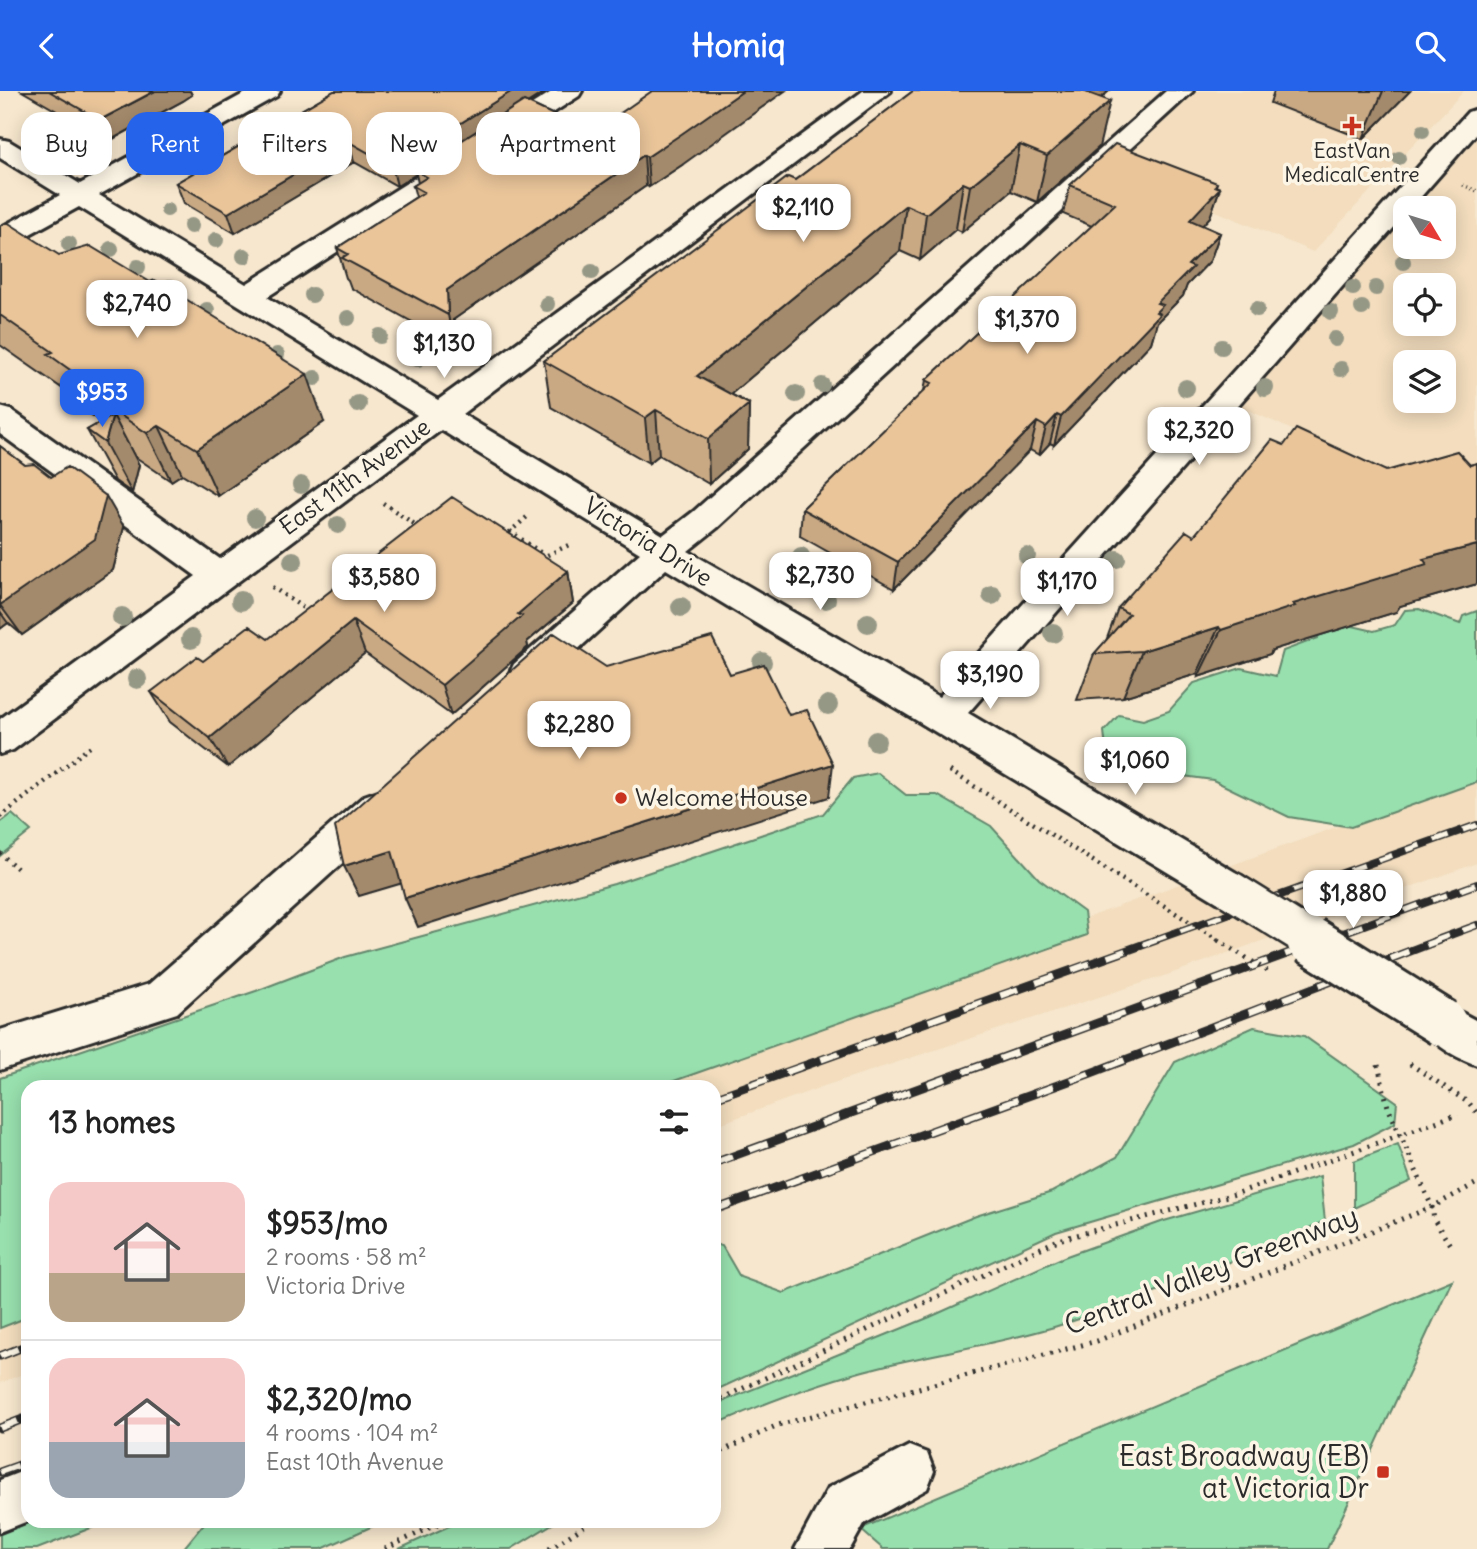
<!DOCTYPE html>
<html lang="en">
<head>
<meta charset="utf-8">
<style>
	:root { --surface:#fff; --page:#f6f6f6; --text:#222; --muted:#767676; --line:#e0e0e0; --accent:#2563eb }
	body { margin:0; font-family:Delius,sans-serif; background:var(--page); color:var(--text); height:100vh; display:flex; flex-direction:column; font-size:26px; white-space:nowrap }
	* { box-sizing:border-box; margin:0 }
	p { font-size:23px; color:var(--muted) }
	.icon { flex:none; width:38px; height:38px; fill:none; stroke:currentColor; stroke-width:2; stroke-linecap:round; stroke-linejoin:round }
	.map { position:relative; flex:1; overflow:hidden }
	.drawer { position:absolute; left:21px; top:989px; width:700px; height:448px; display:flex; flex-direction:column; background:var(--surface); border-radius:21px; box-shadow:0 4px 18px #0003 }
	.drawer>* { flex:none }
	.hud { position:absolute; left:21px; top:21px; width:700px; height:63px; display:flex; gap:14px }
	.needle { width:46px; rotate:128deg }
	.tools { position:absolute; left:1393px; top:105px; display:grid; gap:14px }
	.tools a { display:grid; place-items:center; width:63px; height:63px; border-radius:14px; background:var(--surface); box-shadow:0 4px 18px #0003; font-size:35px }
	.price { position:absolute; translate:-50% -60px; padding:0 16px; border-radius:14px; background:#fff; color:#222; font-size:23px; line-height:46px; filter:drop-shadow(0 2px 4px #0008) }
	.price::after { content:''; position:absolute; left:50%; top:42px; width:21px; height:16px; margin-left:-10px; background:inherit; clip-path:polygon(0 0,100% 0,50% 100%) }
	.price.on { background:var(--accent); color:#fff }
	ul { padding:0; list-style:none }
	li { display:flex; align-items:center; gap:21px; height:175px; padding:0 28px }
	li+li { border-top:2px solid var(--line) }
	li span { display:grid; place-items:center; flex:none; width:196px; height:140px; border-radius:21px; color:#555 }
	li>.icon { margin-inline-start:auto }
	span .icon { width:84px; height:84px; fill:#fffc; stroke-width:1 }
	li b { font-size:30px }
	h2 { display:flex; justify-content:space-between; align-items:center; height:84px; padding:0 28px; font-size:30px }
	.chip { padding:0 24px; border-radius:21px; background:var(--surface); box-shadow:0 4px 18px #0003; font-size:24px; line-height:63px }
	.chip.on { background:var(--accent); color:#fff }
	header { display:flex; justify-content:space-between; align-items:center; height:91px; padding:0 28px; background:var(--accent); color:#fff; font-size:32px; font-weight:700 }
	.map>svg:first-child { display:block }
	.built { fill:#f3ddbe; fill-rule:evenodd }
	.green { fill:#98e0ae; stroke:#62866c; stroke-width:2 }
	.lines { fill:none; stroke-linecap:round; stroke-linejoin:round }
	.minor-casing { stroke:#2b2b2b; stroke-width:6 }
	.path-far2 { stroke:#2b2b2b; stroke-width:3.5; stroke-dasharray:1 3.5; stroke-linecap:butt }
	.path-far1 { stroke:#2b2b2b; stroke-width:4.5; stroke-dasharray:2 5; stroke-linecap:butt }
	.path { stroke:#2b2b2b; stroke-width:5; stroke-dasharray:2 6; stroke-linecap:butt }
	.minor { fill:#fcf5e5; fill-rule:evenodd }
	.rail-far1-casing { stroke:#2b2b2b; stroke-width:8 }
	.rail-casing { stroke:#2b2b2b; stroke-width:9 }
	.rail-far1 { stroke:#fcf5e5; stroke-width:5; stroke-dasharray:15; stroke-linecap:butt }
	.rail { stroke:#fcf5e5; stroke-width:6; stroke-dasharray:19; stroke-linecap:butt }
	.minor-bridge-far1-casing { stroke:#2b2b2b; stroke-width:41; stroke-linecap:butt }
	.minor-bridge-casing { stroke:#2b2b2b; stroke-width:52; stroke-linecap:butt }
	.path-bridge-far1 { stroke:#2b2b2b; stroke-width:4.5; stroke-dasharray:2 5; stroke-linecap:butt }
	.path-bridge { stroke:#2b2b2b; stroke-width:5; stroke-dasharray:2 6; stroke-linecap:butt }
	.minor-bridge-far1 { stroke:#fcf5e5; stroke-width:36 }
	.minor-bridge { stroke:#fcf5e5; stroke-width:46 }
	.tree { fill:#969886 }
	.wall { fill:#c9a984; stroke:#2b2b2b; stroke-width:2 }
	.shaded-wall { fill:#a48a6c; stroke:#2b2b2b; stroke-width:2 }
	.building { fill:#eac59a; stroke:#2b2b2b; stroke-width:2 }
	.poi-dot { fill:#c8321e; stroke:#fcf5e5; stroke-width:2.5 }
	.labels { text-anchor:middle; stroke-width:7; stroke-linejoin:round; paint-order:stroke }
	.far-poi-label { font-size:21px; fill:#2b2b2b; stroke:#fcf5e5 }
	.street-label { font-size:24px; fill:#2b2b2b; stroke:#fcf5e5 }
	.poi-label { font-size:24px; fill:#2b2b2b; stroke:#fcf5e5; text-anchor:start }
	.near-street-label { font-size:28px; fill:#2b2b2b; stroke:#fcf5e5 }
	.near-poi-label { font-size:28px; fill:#2b2b2b; stroke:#fcf5e5; text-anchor:end }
</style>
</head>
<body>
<header><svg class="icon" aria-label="back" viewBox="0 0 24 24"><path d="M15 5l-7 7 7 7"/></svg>Homiq<svg class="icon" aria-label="search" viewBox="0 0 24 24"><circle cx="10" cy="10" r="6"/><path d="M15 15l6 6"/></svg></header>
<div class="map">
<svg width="1477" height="1458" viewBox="0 0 1477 1458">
	<rect width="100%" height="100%" fill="#f7e7ce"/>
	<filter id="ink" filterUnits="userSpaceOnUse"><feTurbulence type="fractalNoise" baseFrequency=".0143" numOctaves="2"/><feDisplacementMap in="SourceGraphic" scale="14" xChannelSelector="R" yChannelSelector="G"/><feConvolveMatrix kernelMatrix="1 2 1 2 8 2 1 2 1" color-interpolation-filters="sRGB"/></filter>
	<g filter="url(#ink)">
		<path class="built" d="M1196,0h268l-151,161 -202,-85z
			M1477,43v380l-242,-110 170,-190v33h39v-39h-34zM1405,194h39v39h-39zM1405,271h39v39h-39z
			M1477,685v87l-307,111 -346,112 -110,40v-39h-105l367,-129z
			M28,1207v74l-28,11v-75z"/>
		<path class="green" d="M1419,518l41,15 3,-8 14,-5v171l-126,45 -62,-10 -76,-37 -45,-6 -62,-25 -2,-18 15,-16 24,5 26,-9 25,-28 47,-15 35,8 7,-25 35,-13 -2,-11 15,-6 43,10 21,-6 10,-15z
			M878,682l28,22h31l54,31 48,53 45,33 3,23 -430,152h-629v230l-28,11v-250l256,-87 89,-34 269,-73 209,-70 30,-36z
			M12,723l19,17 -31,25v-33z
			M1254,936l50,9 93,66 -2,21 -41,21 -298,88 -342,159v-147l8,2 18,31 44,16 192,-77 76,-24 65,-35 58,-95z
			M1398,1053l13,37 -57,27v-47z
			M1320,1085l5,45c-89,39 -178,77 -271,106 -57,17 -117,26 -175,40 -57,14 -112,35 -165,58v-20l216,-88 134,-60 100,-36z
			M1452,1189l-125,269h-444l-23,-20z
			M0,1423l28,7h81l-72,28h-37z
			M206,1430h178l-62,28h-139z
			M460,1430h97l-46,28h-112z"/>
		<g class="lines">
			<defs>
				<path id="minor" d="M249,0h31l-3,5 -178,99 147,89 307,-193h29l-3,5 -312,201 171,103 425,-309h28l-429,323 201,121 30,-23 473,-421h27l-476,437 -29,23 251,146 529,-585 9,-3v24l-66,75h-6v7l-437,498 277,165 6,12 -6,12 -14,5 -14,-5 -551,-333 -126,115 -13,4 -13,-4 -5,-10 5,-10 126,-111 -199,-123 -428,320 -13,4v-35l196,-143 -196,-142v-27l11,3 209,149 197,-144 -338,-208 -69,38 -10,2v-19l60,-33 -60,-37v-19l9,2 71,43z
					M378,700l14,5 5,11 -5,11 -215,195 -177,57v-40l149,-46 215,-188z
					M1443,912l34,18v44c-22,-8 -46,-20 -55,-42l6,-14z
					M909,1355l18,7 7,18 -7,18 -63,35 -14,25h-55l33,-61z
					M28,1378v52l-28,11v-52z"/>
			</defs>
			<use href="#minor" class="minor-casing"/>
			<path class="path-far2" d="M1463,94l14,6"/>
			<path class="path-far1" d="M383,412l36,24
				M510,440l34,24
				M504,446l23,-20
				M541,467l30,-14
				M272,496l36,24
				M0,726l91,-71
				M0,762l20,18"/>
			<path class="path" d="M1410,973l59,39 8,10
				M1378,974l10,42 44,100 2,13 18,28
				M714,1311l344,-162 177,-46 223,-80
				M714,1364l64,-30 319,-84 335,-134 45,-24
				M385,1458l59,-28
				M549,1458l43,-28"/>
			<use href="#minor" class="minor"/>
			<defs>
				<path id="rail-far1" d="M1152,850l325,-116
					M1320,850l157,-57
					M1434,850l43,-16"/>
				<path id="rail" d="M714,1007l442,-158
					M714,1072l611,-223
					M714,1119l377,-137 348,-133
					M0,1265l28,-11
					M0,1337l28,-11
					M0,1381l28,-10"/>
			</defs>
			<use href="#rail-far1" class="rail-far1-casing"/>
			<use href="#rail" class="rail-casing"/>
			<use href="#rail-far1" class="rail-far1"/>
			<use href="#rail" class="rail"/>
			<defs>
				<path id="minor-bridge-far1" d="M1231,799l82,51"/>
				<path id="minor-bridge" d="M1310,849l133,83"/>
			</defs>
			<use href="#minor-bridge-far1" class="minor-bridge-far1-casing"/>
			<use href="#minor-bridge" class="minor-bridge-casing"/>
			<path class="path-bridge-far1" d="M950,680l270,170"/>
			<path class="path-bridge" d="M1218,849l54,34"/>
			<use href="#minor-bridge-far1" class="minor-bridge-far1"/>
			<use href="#minor-bridge" class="minor-bridge"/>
		</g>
		<g class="tree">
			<circle cx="1423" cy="40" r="7"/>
			<circle cx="37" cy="47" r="7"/>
			<circle cx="1399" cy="67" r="7"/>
			<circle cx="167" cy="119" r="7"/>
			<circle cx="191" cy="135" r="8"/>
			<circle cx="216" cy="149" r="8"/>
			<circle cx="69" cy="153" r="8"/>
			<circle cx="111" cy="158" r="8"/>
			<circle cx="244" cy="165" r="8"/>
			<circle cx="1403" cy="171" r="8"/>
			<circle cx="138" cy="176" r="8"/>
			<circle cx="592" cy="181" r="8"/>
			<circle cx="170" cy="196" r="8"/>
			<circle cx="1353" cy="197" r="8"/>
			<circle cx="1376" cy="197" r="8"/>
			<circle cx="312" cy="204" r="8"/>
			<circle cx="547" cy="213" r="8"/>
			<circle cx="1362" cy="217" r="8"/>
			<circle cx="1257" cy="218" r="8"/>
			<circle cx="207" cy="219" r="8"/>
			<circle cx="1331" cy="221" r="8"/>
			<circle cx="348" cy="227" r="8"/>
			<circle cx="380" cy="245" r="8"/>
			<circle cx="1335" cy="248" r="8"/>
			<circle cx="1222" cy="256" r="8"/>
			<circle cx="277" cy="264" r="8"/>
			<circle cx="443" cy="265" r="8"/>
			<circle cx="418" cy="268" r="8"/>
			<circle cx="1341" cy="278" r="8"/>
			<circle cx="315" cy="287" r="8"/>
			<circle cx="822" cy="294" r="8"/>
			<circle cx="1186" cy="297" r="9"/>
			<circle cx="1265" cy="297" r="9"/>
			<circle cx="796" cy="303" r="9"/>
			<circle cx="358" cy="313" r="9"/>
			<circle cx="1233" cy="333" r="9"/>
			<circle cx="301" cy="394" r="9"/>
			<circle cx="255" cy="427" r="9"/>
			<circle cx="338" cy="434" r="9"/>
			<circle cx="801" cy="465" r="9"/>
			<circle cx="1027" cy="465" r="9"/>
			<circle cx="1117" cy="468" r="9"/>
			<circle cx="293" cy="470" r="10"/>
			<circle cx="1090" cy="501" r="10"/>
			<circle cx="992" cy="504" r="10"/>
			<circle cx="826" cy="508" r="10"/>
			<circle cx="241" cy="510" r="10"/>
			<circle cx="681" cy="516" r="10"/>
			<circle cx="122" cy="526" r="10"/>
			<circle cx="868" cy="532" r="10"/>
			<circle cx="1053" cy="542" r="10"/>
			<circle cx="191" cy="548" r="10"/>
			<circle cx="762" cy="571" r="10"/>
			<circle cx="1018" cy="582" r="10"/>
			<circle cx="137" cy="588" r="10"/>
			<circle cx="828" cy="614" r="10"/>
			<circle cx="876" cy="650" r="10"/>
		</g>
		<path class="wall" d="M22,0h168l2,4 -9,6 -74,40z
			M334,0h212l-18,12 64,30 90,32 -33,22 -3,-1 -193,134 1,25 -103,-57 -3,-8 -2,-2 -9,-30 79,-51 -3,-11 5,-3 -2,-9 -19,12 -43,-24 -119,71 -51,-30 -8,-20z
			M913,0h196l-8,7 -2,49 -62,55 -26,-11 -49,41 -6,-3 -36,31 -20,-9 -169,143 18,10 -1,45 -39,35 -50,-29 -10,8 -98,-56 -7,-46 251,-181z
			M1274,0h136l-47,48 -93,-36z
			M1070,94l146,2 4,1 -10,29 -8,8 18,8 -10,28 -23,24 -4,11 -26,26 -6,21 -97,102 -4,-2 -11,12 -9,-5 -136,139 -94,-53 2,-27 122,-118 2,-11 166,-154 -29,-12z
			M0,135l324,196 -106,74 -36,-22 -11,7 -37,-25 5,9 -7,28 -17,-12 -28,-51 14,-8 -26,-19 -5,-9 -70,-49z
			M1284,354l102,26 84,-6 7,-2v121l-77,22 -4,6 -124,38 -2,4 -72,23 -1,-3 -74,23 -46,3 17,-46 12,-13 12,-33 76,-72z
			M0,355l25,19 26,12 73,50 -11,43 -91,65 -14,-12 -8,6z
			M568,480l5,32 -46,39 1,5 -77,68 -86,-62 -137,114 -58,-45 -19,-30 117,-53z"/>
		<path class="shaded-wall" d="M155,0h35l2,4 -9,6 -74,40 -9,-21z
			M512,0h34l-128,81 -3,-2 1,4 -19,12 -5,-20z
			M743,0h42l-103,74 -33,22 -2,-30z
			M1070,0h39l-48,42z
			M1383,0h27l-47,48z
			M1110,10l-11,46 -62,55 10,-46z
			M349,51l5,20 -119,71 -7,-20z
			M1020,54l-9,46 -49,41 8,-46z
			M644,64l2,31 -193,134 1,25 -6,-30 -1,-25z
			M963,92l-7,46 -36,31 6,-46z
			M1217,92l-4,12 7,-7 -10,29 -29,32 9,-29z
			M906,114l-6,46 -202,171 -1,-46z
			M1220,142l-10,28 -23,24 -4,11 -26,26 -6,21 -97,102 7,-28 127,-152z
			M307,283l17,48 -106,74 -21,-47z
			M749,313l-1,45 -39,35 -1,-45z
			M656,319l3,45 -10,8 -4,-45z
			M113,324l26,50 -7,28 -27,-50z
			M1057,324l-7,28 -11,12 7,-28z
			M1037,331l-7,28 -136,139 4,-27z
			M159,335l23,48 -11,7 -24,-48z
			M106,405l18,31 -11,43 -91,65 -22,-30z
			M1477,454v39l-77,22 -4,6 -124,38 -2,4 -72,23 23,-47 72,-26 130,-45z
			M568,480l5,32 -46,39 1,5 -77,68 -9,-30 76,-71z
			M0,521l8,11 -8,6z
			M353,530l12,32 -137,114 -18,-29z
			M1219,536l-22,47 -74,23 19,-46z
			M833,673l-4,33 -411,130 -13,-29z
			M392,760l14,31 -47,14 -15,-30z"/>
		<path class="building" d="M49,0h106l-55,29z
			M334,0h178l-120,75 -43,-24 -121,71 -52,-30z
			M652,0h91l-63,44 -33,22 -3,-2 -197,135 1,25 -106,-57 6,-4 -11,-6 87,-56 -11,-6 14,-9 -12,-7 109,-69 68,32z
			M913,0h170l27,10 -63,55 -27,-11 -50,41 -7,-3 -37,31 -20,-9 -209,171 52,28 -41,35 -52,-29 -11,8 -101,-57 244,-184 7,3z
			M1115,53l102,39 -2,3 5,2 -30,32 30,13 -32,32 5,2 -36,36 6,2 -7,7 4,2 -99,103 -4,-2 -11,12 -9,-5 -139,140 -96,-53 130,-126 -6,-3 189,-176 -45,-19z
			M7,131l52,33 31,-9 60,36 5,-2 152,94 -110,75 -38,-23 -12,7 -42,-28 7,-5 -64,-46 5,-2 -53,-37v-89z
			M113,324l-8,28 -18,-13z
			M1296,338l90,42 71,-20 13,14 7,-2v82l-54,14 4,5 -134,40 2,2 -74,24 -2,-3 -77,24 -48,3 35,-40 -11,-6 68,-77 8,5 78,-96 12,5z
			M0,355l25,19 9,-1 17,13 16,-10 39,29 -11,43 -95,66z
			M452,406l116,74 -50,43 4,2 -80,69 -89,-64 -143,117 -59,-46 46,-35 6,4 46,-35 19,13z
			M554,542l52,34 106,-30 18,37 34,-10 25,51 18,-5 26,54 -428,134 -13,-47 -48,15 -9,-39z"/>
	</g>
	<g class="poi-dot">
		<path d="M1348.5 24.5h7v7h7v7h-7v7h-7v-7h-7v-7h7z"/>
		<circle cx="621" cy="707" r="7"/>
		<rect x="1376" y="1374" width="14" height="14" rx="3.5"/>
	</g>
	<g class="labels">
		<g class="far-poi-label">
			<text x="1352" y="67">EastVan<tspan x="1352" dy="24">MedicalCentre</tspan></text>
		</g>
		<g class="street-label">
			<text transform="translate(355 386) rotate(-36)" y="8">East 11th Avenue</text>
			<text transform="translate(648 451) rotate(32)" y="8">Victoria Drive</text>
		</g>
		<g class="poi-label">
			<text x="635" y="715">Welcome House</text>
		</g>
		<g class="near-street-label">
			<text transform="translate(1211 1179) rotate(-21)" y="10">Central Valley Greenway</text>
		</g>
		<g class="near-poi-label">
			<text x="1369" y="1375">East Broadway (EB)<tspan x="1369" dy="32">at Victoria Dr</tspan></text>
		</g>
	</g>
</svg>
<div class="tools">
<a><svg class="needle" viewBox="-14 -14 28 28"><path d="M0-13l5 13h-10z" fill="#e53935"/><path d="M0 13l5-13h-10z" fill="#767676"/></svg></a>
<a><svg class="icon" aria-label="locate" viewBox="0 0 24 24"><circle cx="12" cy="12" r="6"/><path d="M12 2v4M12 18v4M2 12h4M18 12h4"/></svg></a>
<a><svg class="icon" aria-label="layers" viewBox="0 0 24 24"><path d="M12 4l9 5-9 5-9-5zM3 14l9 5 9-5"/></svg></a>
</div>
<b class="price" style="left:803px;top:153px">$2,110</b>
<b class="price" style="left:137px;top:249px">$2,740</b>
<b class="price" style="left:1027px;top:265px">$1,370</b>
<b class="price" style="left:444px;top:289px">$1,130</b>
<b class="price on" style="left:102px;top:338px">$953</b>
<b class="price" style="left:1199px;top:376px">$2,320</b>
<b class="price" style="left:820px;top:521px">$2,730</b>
<b class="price" style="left:384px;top:523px">$3,580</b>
<b class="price" style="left:1067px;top:527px">$1,170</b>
<b class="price" style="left:990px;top:620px">$3,190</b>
<b class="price" style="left:579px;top:670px">$2,280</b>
<b class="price" style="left:1135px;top:706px">$1,060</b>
<b class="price" style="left:1353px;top:839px">$1,880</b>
<div class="hud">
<a class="chip">Buy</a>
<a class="chip on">Rent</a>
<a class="chip">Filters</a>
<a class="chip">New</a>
<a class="chip">Apartment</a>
</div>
<section class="drawer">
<h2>13 homes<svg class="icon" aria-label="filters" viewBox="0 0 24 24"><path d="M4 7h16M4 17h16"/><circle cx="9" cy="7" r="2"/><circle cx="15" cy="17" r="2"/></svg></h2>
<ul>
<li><span style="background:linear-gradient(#f6c9c9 65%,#b9a48a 0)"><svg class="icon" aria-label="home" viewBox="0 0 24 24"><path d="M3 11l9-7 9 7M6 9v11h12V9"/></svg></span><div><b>$953/mo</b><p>2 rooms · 58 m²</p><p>Victoria Drive</p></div></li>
<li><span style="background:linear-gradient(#f6c9c9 60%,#9aa5b1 0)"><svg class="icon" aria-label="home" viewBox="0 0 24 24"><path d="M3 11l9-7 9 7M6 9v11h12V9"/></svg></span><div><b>$2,320/mo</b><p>4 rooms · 104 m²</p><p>East 10th Avenue</p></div></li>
</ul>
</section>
</div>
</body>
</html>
